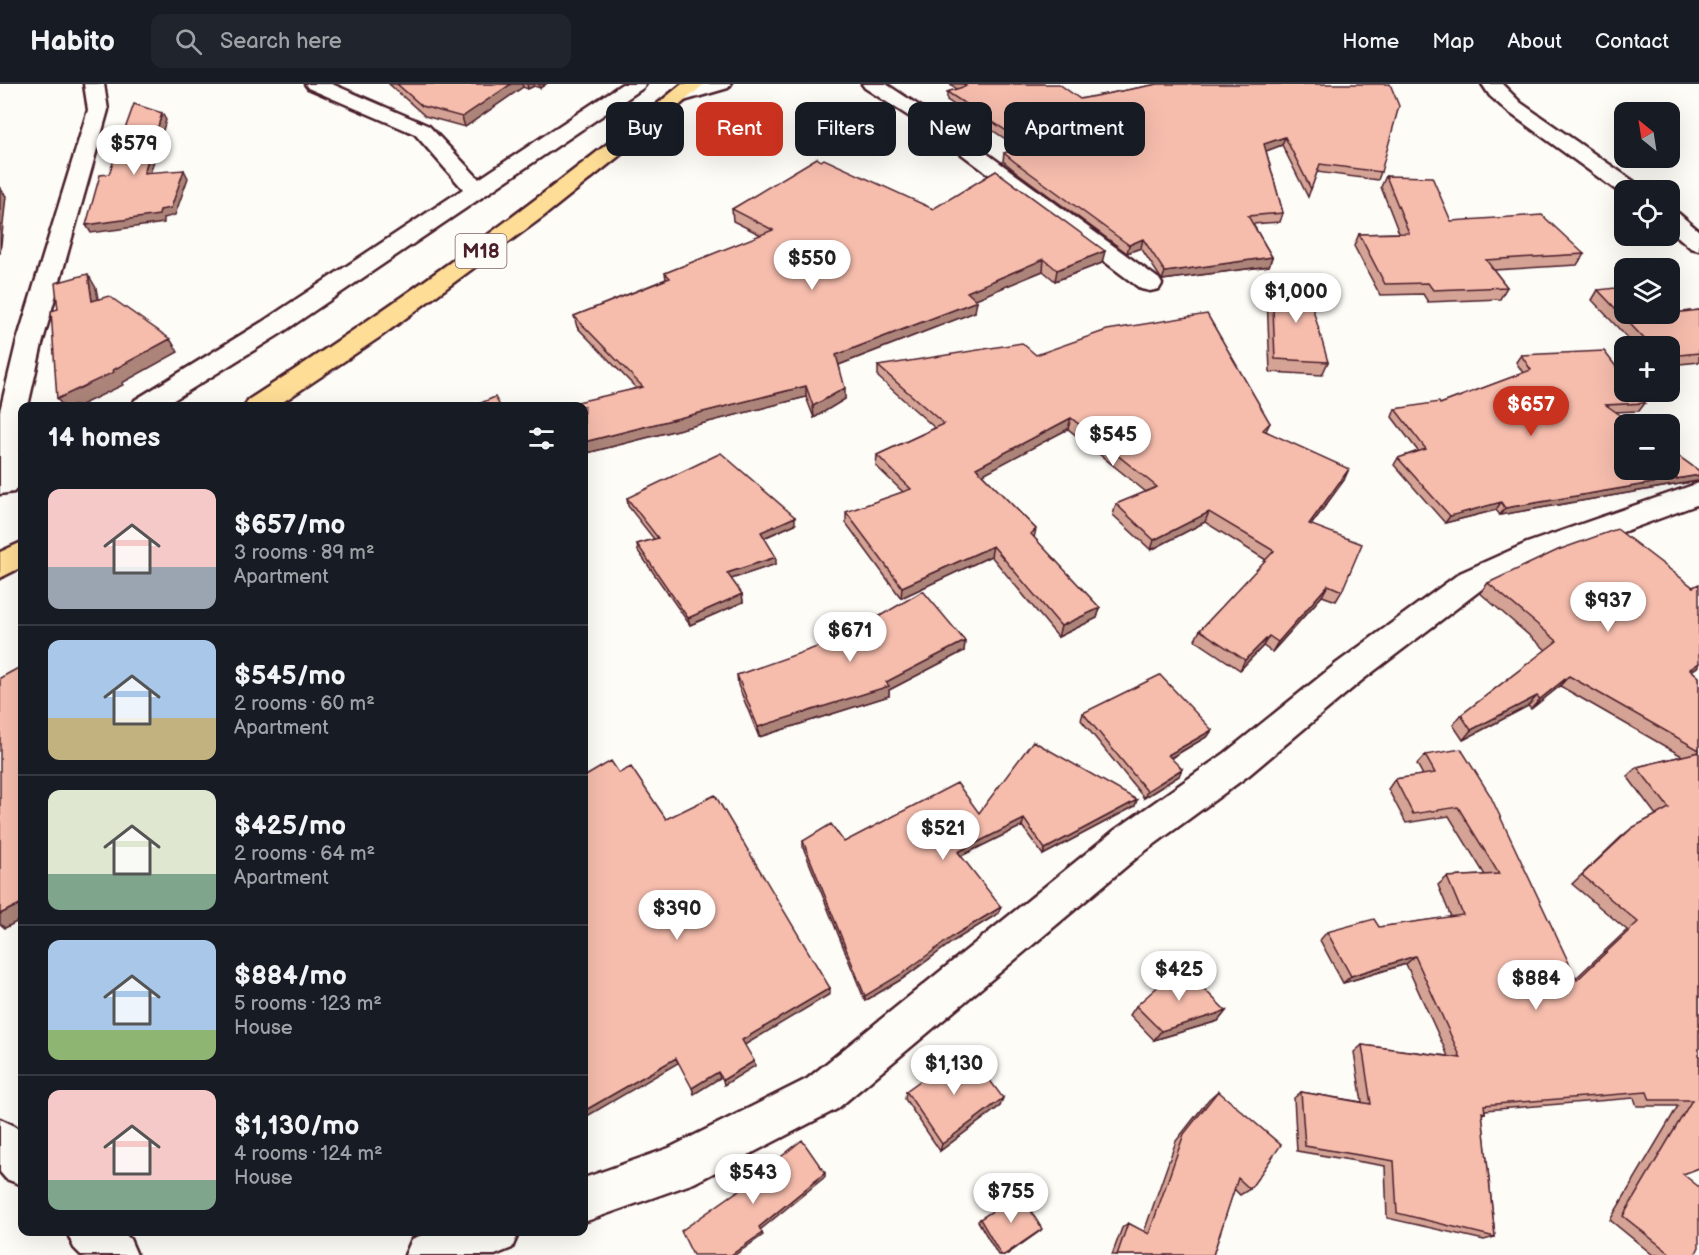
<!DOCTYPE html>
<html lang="en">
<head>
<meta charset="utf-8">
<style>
	:root { --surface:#171b24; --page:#20242c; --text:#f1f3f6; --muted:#9ea1a6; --line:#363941; --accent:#c8321e }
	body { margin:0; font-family:"Balsamiq Sans",sans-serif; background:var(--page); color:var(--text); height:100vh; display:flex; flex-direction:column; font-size:22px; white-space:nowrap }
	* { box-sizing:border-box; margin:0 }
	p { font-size:20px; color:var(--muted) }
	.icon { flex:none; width:33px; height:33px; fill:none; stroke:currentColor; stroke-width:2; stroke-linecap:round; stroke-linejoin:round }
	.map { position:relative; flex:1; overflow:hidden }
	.sheet { position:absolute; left:18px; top:318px; width:570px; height:834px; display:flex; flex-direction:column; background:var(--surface); border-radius:12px; box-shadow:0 6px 24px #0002 }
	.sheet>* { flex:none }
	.banner { position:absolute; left:606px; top:18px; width:570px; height:54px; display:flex; gap:12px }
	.needle { width:39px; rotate:330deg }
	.controls { position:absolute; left:1614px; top:18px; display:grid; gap:12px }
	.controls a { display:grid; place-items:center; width:66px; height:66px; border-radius:12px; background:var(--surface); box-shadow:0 6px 24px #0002; font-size:30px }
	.price { position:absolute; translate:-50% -51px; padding:0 14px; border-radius:21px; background:#fff; color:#222; font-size:20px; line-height:39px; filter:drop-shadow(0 2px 3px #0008) }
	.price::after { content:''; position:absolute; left:50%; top:36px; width:18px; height:14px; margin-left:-9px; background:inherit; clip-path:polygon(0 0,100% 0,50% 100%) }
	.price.on { background:var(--accent); color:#fff }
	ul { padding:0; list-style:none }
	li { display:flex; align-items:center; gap:18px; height:150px; padding:0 30px }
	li+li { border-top:2px solid var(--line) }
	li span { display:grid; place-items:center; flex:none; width:168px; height:120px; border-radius:12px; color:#555 }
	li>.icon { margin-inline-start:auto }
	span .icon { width:72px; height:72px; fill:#fffc; stroke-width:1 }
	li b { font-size:26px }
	h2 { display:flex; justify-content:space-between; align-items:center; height:72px; padding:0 30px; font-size:26px }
	.chip { padding:0 21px; border-radius:12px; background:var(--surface); box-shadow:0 6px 24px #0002; font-size:21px; line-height:54px }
	.chip.on { background:var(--accent); color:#fff }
	header { display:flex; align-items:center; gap:36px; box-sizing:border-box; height:84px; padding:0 30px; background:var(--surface); border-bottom:2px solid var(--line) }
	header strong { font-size:28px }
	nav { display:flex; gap:33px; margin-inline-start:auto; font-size:21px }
	.search { width:420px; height:54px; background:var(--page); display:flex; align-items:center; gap:15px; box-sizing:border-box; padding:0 21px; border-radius:12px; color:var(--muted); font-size:22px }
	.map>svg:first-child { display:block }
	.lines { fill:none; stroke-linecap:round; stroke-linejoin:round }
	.minor-casing { stroke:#4a1f2b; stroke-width:5 }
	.major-casing { stroke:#4a1f2b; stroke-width:5 }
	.minor { fill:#fdfcf7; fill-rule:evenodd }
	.major { fill:#fedd96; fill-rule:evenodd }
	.wall { fill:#d4a395; stroke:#4a1f2b; stroke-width:1.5 }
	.shaded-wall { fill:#ac8479; stroke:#4a1f2b; stroke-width:1.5 }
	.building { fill:#f6bdad; stroke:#4a1f2b; stroke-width:1.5 }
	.labels { text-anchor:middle; stroke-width:4.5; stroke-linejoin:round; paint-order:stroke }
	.shield { fill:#fdfcf7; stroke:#806168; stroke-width:1.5 }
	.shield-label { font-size:20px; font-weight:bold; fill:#4a1f2b }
</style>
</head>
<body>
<header>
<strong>Habito</strong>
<div class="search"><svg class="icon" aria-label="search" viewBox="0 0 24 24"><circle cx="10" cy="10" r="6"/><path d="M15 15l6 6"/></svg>Search here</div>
<nav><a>Home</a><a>Map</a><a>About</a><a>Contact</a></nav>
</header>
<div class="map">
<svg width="1699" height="1171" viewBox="0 0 1699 1171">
	<rect width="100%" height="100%" fill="#fdfcf7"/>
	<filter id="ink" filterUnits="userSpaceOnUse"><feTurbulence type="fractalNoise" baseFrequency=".0167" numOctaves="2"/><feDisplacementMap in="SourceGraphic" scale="12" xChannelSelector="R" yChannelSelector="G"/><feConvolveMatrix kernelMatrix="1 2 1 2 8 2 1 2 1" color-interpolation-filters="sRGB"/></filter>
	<g filter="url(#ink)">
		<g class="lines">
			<defs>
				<path id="minor" d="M84,0h20l4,26 -66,234 -14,62h-6l-4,79 -4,7 -14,2v-83l16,-67 72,-234z
					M305,0h27l97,42 50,53 143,-95h24l-3,4 -363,246 -116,72h-32l3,-6 127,-78 201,-133 -48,-55 -107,-46z
					M699,0h32l-3,4 -48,14 -7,-2 -3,-4 3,-4z
					M862,0h24l55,36 218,159 3,5 -3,5 -9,2 -9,-2 -214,-161 -62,-40z
					M1482,0h20l19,19 118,82 3,5h-18l-1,5 -116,-84 -17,-15z
					M1670,127l8,2 21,18v19l-8,-2 -21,-18z
					M1699,399v21l-150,55 -67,30 -121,92 -112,94 -108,79 -304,255 -143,74 -110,39v-44l85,-30 138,-69 308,-249 110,-77 112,-90 123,-90 67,-30z
					M0,1035l15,7 7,7v52l-16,-6 -6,-7z
					M67,1148h56l7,7 7,16h-56l-7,-7z
					M430,1148h89l-7,16 -17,7h-90l7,-16z"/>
				<path id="major" d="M682,0h22l-55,48 -105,84 -164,121 -103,69h-32l3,-6c151,-97 295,-202 434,-316z
					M22,458v25l-22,11v-26z"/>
			</defs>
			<use href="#minor" class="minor-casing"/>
			<use href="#major" class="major-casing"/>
			<use href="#minor" class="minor"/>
			<use href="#major" class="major"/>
		</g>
		<path class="wall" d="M389,0h157l-6,4 -6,-2 -6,3 -5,-2 -58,40 -40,-11z
			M950,0h92l38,15 78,-15 223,88 -3,8 -61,-8 -9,25 -26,-52 -16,6 17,62 -3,9 -27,2 19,33 -3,9 -107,14 -21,-32 -14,5 -113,-83 -11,-9 1,-8 15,-5 -72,-48v-8l10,-3z
			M821,77l112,48 169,54 -47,18 -12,-10 -68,28v13l-136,53 6,34 -31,19 -8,-21 -219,56 -3,-4v-43l52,-18 -59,-61 -3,-11 92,-37 -1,-6 96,-38 -28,-14 -1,-12z
			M1386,92l65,45 133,33 -7,11 -83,5 13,17 -7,12 -72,3 -5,-8 -43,1 -26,-49 5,-12 40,-1 -18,-46z
			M1272,199l56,79 -6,13 -52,-3 -3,-76z
			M1598,206l76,23 25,-3v52l-29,3v-19h-35l-43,-46z
			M1036,271l234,68 -4,8 78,49 -33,45 31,66 -6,10 -14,-5 -50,56 -9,-6 -23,24 -45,-30 5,-10 66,-70 -61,-38 -54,28 -38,-35 3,-11 30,-12 -78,-63 -86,45 54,55 -2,9 66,70 -3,10 -39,19 -67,-81 -90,42 -55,-75v-11l57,-20 -27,-26 1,-11 58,-27 -57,-51v-11z
			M1521,271l124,48 -6,8 -24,1 84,59v8l-2,2 -197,34 -4,-5 -51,13 -51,-58 4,-7 20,-7 -26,-34 3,-8 45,-5 83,-31 -7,-11z
			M627,414l168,26 -31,14 12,26 -45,15 11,15 1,8 -53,23 -52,-74 -1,-7 17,-5 -26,-33z
			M1488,499l204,88 7,6v491l-16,6 12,81h-42l-43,-35 68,-114h-41l-3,-8 -149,12v3l-3,1 13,123 -11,3 -97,-22 -2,-52 -88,-15 -3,-53 7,-6 61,10 -8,-50 8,-7 86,11 -42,-92 -63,19 -23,-43 7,-8 52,-5 72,-10 -13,-32 9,-8 38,-2 -36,-59 -43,7 -18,-34 7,-10 28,-4 -6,-11 8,-9 151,223 51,-48 -55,-46 49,-47 11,-9 24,-13 -29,-39 10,-9 45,-11 -122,-70 -29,23 -3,-3 -65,34 -10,-15 8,-10 85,-65 -66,-57z
			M965,557l-1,10 -75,39v6l-130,41 -21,-52 -1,-10z
			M1083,629l129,17 -4,6 -37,22 8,18 -35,22 -63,-78z
			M1135,722l-92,49 -21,-29 -61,30 38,57 -44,27 -53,39 -37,22 -62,-154v-6l41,1 135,-29z
			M1136,922l90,5 -8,10 -64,19 -24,-25z
			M906,1007l94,15 -60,45 -35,-52z
			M1218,1007l32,98 -10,6 -6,-6 -21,66h-101l10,-27 6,-5 16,9 32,-91 33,-42z
			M980,1135l60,12 -34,24h-8l-20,-34z"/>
		<path class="shaded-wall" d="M511,0h11l1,3 -58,40 -3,-10z
			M527,0h7v2l-6,3z
			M539,0h7l-6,4z
			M162,29l4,7 -18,61 -4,-8z
			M1285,53l-3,8 -21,8 3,-9z
			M184,86l4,8 -13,37 -11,3v5l-73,10 -5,-8 74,-15z
			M0,104l6,8 -6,58z
			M1143,155l-2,9 -14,5 2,-8z
			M1105,167l-3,12 -47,18 2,-11z
			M1272,173l-3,9 -107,14 3,-8z
			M1044,175l-1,12 -77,32 1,-11z
			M88,190l8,14 5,26 -9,-13z
			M977,217l-2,11 -139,54v-11z
			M170,255l8,13 -56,31 1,2 -44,21h-16l-6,-7z
			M806,302v11l-219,56 -3,-11z
			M845,304v11l-31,19 -1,-12z
			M1071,334l-3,11 -94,50 2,-11z
			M1349,385l-5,11 -40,55 5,-11z
			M1699,391v4l-2,2 -197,34 5,-7z
			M1501,418l-5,8 -51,13 5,-7z
			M1209,428l-4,10 -54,28 3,-10z
			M795,433v7l-34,15v-7z
			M993,462l-2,10 -90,42 1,-11z
			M776,473v7l-48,16 -1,-7z
			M1328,501l-6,11 -50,56 6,-10z
			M742,510l1,8 -53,23 -2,-7z
			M1100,524l-3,10 -39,19 3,-11z
			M1269,552l-6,10 -23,24 5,-10z
			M965,557l-1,10 -75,39v6l-130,41 -1,-10 128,-45z
			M1699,579v3l-20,13 11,-10z
			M1569,592l-9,10 -29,23 9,-10z
			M1537,612l-9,10 -65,34 8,-10z
			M1212,646l-4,6 -43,25 3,-6z
			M1182,685l-3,7 -35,22 3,-7z
			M1137,716l-2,6 -92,49 2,-6z
			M1024,735l-2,7 -65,32 1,-6z
			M22,819v16l-17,9 -5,-4v-10z
			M1001,823l-2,6 -44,27 -53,39 -37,22v-5l91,-62z
			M1415,872l-9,8 -63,19 8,-7z
			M830,904v6l-87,52 -1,-6z
			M1226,927l-8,10 -64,19 7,-9z
			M676,974l2,5 -94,55v-7z
			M754,977l1,5 -31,19 -1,-5z
			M718,988l2,6 -26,16 -2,-6z
			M1003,1014l-3,8 -60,45 2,-7z
			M825,1089v4l-65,53 -1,-3z
			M1042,1145l-2,2 -34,24h-2z
			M762,1149l1,2 -28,20h-4z"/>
		<path class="building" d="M397,0h114l-49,33 -40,-11z
			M963,0h96l21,15 78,-15h232l9,22 -18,66 -61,-8 -9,25 -26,-52 -21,7 19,69 -35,3 24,41 -107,15 -22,-33 -14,6 -114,-83 -11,-9 24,-8 -81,-53 19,-6z
			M134,20l28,9 -18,60 40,-3 -13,38 -11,2 -1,5 -73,10 14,-50 9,-1z
			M817,74l4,3 3,-2 109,50 63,-38 109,80 -48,19 -13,-11 -77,33 10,9 -141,54 9,33 -32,18 -7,-20 -222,56v-36h-24l83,-19 -69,-71 96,-38 -5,-5 108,-43 -41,-21z
			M1386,92l46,1 19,44 91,-6 42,39 -98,6 21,27 -74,3 -5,-7 -43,1 -26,-50 50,-1z
			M88,190l4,27 17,-5 61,43 -57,31 1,2 -57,27 -6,-88 7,-2 -3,-26z
			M1305,197l23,81 -53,-3 -3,-76z
			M1624,203v27h46v-6l4,5 25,-3v43l-29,3v-10h-19l-53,-56z
			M1207,230l63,109 -7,7 86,39 -40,55 53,20 -20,47 -14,-6 -50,57 -9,-6 -24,24 -45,-30 74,-79 -65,-39 -55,28 -38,-36 41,-17 -86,-69 -95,50 60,61 -5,5 69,74 -39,18 -68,-80 -91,41 -56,-75 65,-23 -34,-34 67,-31 -66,-58 144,-23 14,12 71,-25z
			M1604,267l20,26v15h12l9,11 -39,2 27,19h-9v46h46v-20l29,21v4l-194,33 -4,-6 -51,14 -52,-58 28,-9 -31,-40 44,-7 1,2 91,-34 -10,-15z
			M495,313l5,9h-26z
			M721,369l74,64 -34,15 15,25 -49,16 15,21 -54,24 -51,-74 21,-6 -31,-40z
			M1617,445l76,58 6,-3v79l-9,6 9,8v73l-130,-74 -29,23 -3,-3 -66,34 -10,-15 96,-74 -69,-58 70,-33z
			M923,507l42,50 -79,41 3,4 -131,41 -21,-52 103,-36z
			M22,582v237l-22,11v-236z
			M1160,591l52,55 -44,25 14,14 -35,22 -64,-78z
			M1033,657l104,59 -92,49 -21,-30 -66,33 43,55 -45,27 -53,39 -38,23 -62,-155 28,-17 13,18 113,-59 22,30z
			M1461,665l29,46 87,185 61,-58 -56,-47 50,-47 37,-20 -32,-41 62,-15v416l-16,6 16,13v60l-4,8h-23l-49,-39 69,-116h-42l-3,-8 -163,13 1,8 -3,-1 13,125 -98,-24 -3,-52 -89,-15 -4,-54 70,12 -9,-59 99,13 -46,-102 -64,20 -24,-44 47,-13 5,8 84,-12 -16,-38 52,-3 -41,-67 -45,7 -18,-35 40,-6 -10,-18z
			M611,677l8,12 12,-6 35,52 49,-24 115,193 -88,52 12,21 -31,19 -5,-8 -26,16 -16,-30 -92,53v-334z
			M1181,882l45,45 -65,20 -25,-25z
			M966,964l37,50 -61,46 -36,-53z
			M1218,1007l63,54 -31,44 -12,-11 -25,77h-96l11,-32 21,11 35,-100z
			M802,1056l23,33 -66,54 3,6 -31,22h-38l-12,-24 91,-64 -1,-2z
			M1020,1109l22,36 -38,26h-3l-21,-36z"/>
	</g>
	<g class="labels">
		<rect class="shield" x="455.5" y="150" width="51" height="34" rx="4.5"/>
		<g class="shield-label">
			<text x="481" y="174">M18</text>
		</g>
	</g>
</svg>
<div class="controls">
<a><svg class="needle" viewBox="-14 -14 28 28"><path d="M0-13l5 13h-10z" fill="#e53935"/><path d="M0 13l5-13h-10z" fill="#9ea1a6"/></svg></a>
<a><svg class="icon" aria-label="locate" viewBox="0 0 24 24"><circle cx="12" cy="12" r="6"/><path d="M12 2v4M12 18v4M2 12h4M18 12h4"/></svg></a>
<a><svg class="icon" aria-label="layers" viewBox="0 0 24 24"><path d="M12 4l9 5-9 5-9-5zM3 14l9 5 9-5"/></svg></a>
<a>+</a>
<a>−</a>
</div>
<b class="price" style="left:134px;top:92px">$579</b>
<b class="price" style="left:812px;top:207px">$550</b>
<b class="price" style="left:1296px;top:240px">$1,000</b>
<b class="price on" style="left:1531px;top:353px">$657</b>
<b class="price" style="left:1113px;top:383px">$545</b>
<b class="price" style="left:1608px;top:549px">$937</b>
<b class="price" style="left:850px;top:579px">$671</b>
<b class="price" style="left:943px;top:777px">$521</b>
<b class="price" style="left:677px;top:857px">$390</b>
<b class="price" style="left:1179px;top:918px">$425</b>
<b class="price" style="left:1536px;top:927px">$884</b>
<b class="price" style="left:954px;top:1012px">$1,130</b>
<b class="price" style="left:753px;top:1121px">$543</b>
<b class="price" style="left:1011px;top:1140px">$755</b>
<div class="banner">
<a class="chip">Buy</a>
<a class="chip on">Rent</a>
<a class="chip">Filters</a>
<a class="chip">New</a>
<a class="chip">Apartment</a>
</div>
<section class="sheet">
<h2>14 homes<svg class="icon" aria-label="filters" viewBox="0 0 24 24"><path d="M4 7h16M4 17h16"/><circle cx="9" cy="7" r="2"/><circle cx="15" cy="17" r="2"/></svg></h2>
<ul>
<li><span style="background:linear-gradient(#f6c9c9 65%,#9aa5b1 0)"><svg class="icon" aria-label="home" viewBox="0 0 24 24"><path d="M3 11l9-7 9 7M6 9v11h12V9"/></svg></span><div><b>$657/mo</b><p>3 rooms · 89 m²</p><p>Apartment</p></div></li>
<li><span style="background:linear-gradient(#a9c7e8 65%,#c2b280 0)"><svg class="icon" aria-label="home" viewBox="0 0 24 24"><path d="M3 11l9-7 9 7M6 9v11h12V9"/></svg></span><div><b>$545/mo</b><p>2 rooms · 60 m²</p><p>Apartment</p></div></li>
<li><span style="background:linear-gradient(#dfe7d0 70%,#7fa58c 0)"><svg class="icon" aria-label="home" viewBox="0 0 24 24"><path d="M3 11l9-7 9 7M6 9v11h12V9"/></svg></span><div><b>$425/mo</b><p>2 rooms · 64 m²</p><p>Apartment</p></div></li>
<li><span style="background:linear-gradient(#a9c7e8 75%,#8fb573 0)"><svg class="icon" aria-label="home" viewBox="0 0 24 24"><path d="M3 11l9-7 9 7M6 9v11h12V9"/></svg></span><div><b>$884/mo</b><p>5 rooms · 123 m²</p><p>House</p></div></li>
<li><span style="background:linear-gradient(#f6c9c9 75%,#7fa58c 0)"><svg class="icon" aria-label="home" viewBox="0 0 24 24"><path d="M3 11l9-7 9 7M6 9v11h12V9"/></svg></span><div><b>$1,130/mo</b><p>4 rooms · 124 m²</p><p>House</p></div></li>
</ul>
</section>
</div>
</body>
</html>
